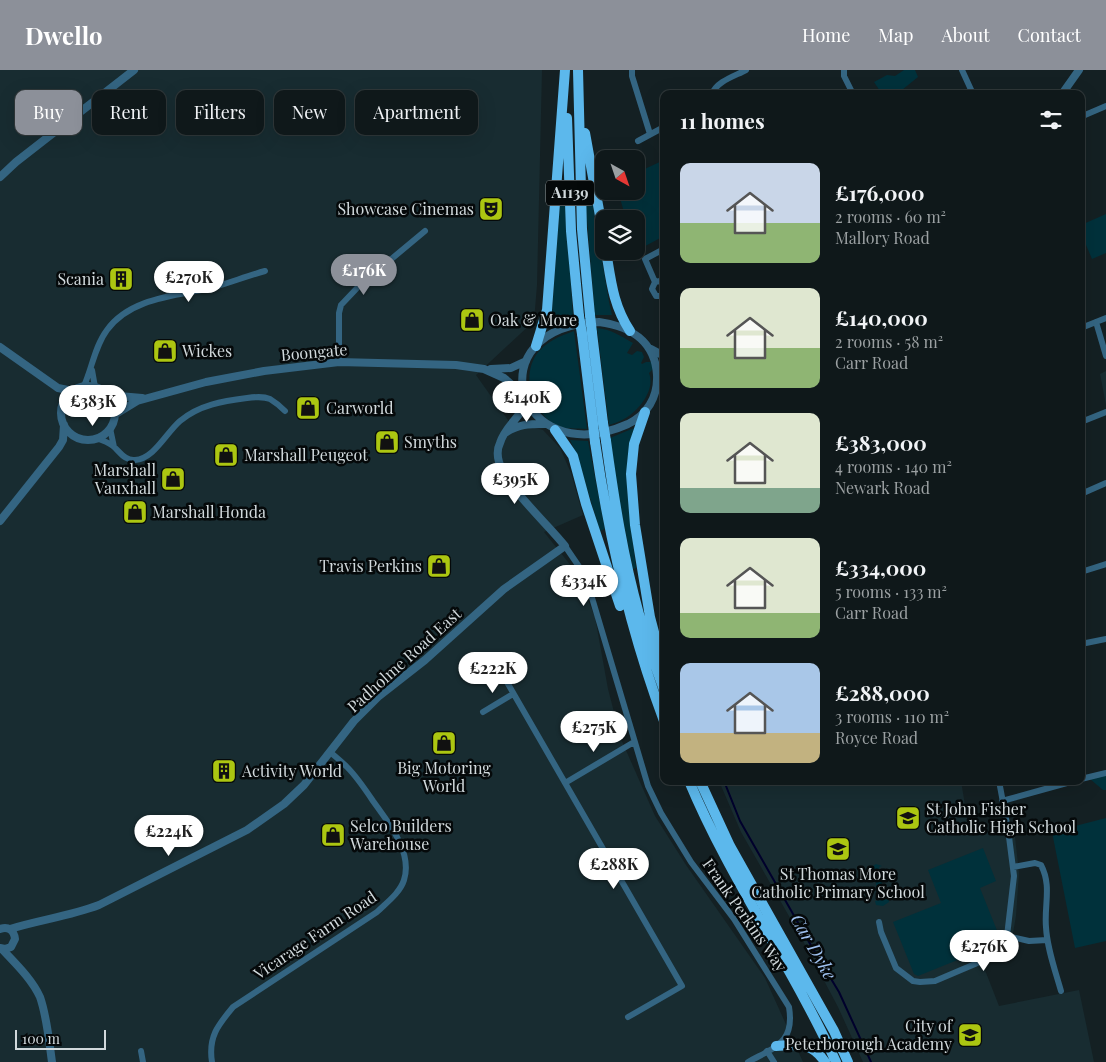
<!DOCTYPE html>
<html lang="en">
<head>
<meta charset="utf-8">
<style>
	:root { --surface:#0f181a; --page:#1d2527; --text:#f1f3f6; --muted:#9ba0a2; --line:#2f3739; --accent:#8c9099 }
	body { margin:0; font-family:"Playfair Display",serif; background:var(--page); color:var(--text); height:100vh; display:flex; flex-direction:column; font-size:19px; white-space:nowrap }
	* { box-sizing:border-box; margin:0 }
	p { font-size:16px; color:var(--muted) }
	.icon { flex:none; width:28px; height:28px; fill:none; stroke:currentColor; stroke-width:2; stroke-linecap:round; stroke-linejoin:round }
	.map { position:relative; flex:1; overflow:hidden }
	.drawer { position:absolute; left:660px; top:20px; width:425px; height:695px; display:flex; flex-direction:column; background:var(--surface); border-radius:10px; box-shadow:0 5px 20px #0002,0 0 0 1px var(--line) }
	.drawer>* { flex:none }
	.top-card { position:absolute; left:15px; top:20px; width:475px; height:45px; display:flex; gap:10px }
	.needle { width:32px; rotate:140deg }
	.fabs { position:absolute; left:595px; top:80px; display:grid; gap:10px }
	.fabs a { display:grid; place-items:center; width:50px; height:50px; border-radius:10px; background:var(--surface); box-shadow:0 5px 20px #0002,0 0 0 1px var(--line); font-size:25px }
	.scale { position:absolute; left:15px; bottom:12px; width:91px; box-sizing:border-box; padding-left:5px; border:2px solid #d1d9dc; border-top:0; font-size:14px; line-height:18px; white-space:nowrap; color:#d1d9dc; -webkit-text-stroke:4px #05090a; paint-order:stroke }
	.price { position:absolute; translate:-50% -42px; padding:0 11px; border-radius:18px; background:#fff; color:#222; font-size:16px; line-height:32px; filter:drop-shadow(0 1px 2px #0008) }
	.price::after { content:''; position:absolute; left:50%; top:30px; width:15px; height:11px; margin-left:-8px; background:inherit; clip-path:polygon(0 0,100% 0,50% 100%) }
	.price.selected { background:var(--accent); color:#fff }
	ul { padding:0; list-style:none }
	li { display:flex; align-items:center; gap:15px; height:125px; padding:0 20px }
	li span { display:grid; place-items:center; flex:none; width:140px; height:100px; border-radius:10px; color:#555 }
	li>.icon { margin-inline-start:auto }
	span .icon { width:60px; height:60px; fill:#fffc; stroke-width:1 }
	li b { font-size:21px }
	h2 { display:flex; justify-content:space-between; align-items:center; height:60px; padding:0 20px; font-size:21px }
	.pill { padding:0 18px; border-radius:10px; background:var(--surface); box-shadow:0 5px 20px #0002,0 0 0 1px var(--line); font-size:18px; line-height:45px }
	.pill.selected { background:var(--accent); color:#fff }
	header { display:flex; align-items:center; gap:30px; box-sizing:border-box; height:70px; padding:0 25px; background:var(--accent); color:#fff }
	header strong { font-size:24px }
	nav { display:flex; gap:28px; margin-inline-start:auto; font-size:18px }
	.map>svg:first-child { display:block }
	.built { fill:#182c31 }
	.green { fill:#00313b }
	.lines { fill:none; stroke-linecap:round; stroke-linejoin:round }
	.stream { stroke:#00002c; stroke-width:2 }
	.minor { stroke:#346582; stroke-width:6 }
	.tertiary { stroke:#346582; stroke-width:8 }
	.trunk { stroke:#5cb8ec; stroke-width:10 }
	.trunk-bridge { stroke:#5cb8ec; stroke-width:10 }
	.labels { text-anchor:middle; stroke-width:5; stroke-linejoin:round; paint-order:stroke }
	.shield { fill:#05090a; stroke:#949b9d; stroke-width:1 }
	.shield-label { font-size:15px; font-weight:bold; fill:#d1d9dc }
	.poi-label { font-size:16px; fill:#d1d9dc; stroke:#05090a; text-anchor:start }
	.street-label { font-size:16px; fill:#d1d9dc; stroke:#05090a }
	.water-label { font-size:18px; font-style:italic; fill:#9fc1f0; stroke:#05090a }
</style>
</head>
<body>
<header>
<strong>Dwello</strong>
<nav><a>Home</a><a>Map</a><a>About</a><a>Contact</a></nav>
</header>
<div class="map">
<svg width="1106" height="992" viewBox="0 0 1106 992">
	<rect width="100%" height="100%" fill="#142023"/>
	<path class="built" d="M0,0h542l-5,215 -3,36 -58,54 39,55 12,-4 16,4 17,18 11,25 12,42 -39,17 32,40 19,45 13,72 13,50 34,77 31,49 79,113 38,84h-803z
		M1106,301v34l-6,-31z
		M719,711h242l9,54 44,-7 5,45 -3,43 -4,23 -5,10 -7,7 -17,9 16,41 80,-16 15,72h-231l-25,-55 -36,-68 -61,-107z"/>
	<path class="green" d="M904,0h11l3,7 -21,17h-15l-8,-12 13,-7 8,1z
		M664,90v76l-28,15v-32h-10l-8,-28h18v-18z
		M589,113l20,119 3,13h-17l-11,-131z
		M561,120h4l8,127c-9,3 -18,7 -21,-5z
		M1106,144v39l-14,6 -11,-26v-8z
		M597,258c13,1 24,8 36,15l-6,10 5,2 5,-4 5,1 2,5 -3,6 1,1 4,-2h5l2,7 -4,4c7,17 -11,39 -25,46 -5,3 -10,4 -15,6z
		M574,261l13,98c-10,-1 -22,1 -31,-4 -23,-13 -35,-46 -20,-70 9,-13 24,-19 38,-24z
		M634,358c-14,45 -3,94 2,140l-3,1 -15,-73 -8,-58z
		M570,370l18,1 17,88 -5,2 -23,-76z
		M1106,704v16h-3l-13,-11z
		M1106,748v123l-31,7 -23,-116z
		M983,778l13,33 -16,7 20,50 -3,6 -79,32 -4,-2 -21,-52 48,-19 -13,-33z
		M876,794l6,2 -3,1 6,32h4v3l-6,4 -7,-1 -1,-4 4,-1 -6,-32h-3z"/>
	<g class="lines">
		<path class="stream" d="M724,711l16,40 73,128 26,43 32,70"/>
		<path class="minor" d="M632,0v6l18,58
			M844,0v6l9,18
			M962,0l11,24
			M712,24c5,-13 23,-18 34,-24
			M1081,49l4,-4 21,-9
			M638,71l26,-14
			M655,212l-10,-23 19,-10
			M664,212l-4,-1 -5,1 -3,7 4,7h8
			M1096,252l10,34
			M1081,258l25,-10
			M339,292v-49l2,-8 18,-19 66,-55
			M92,300l3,17
			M84,316c8,-18 11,-40 23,-56 23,-32 68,-34 104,-42 18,-5 36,-12 54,-17
			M1081,352l25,-10
			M110,358l4,19
			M96,368c6,2 12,4 17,8 7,6 12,15 22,14 19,-1 31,-27 45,-39 19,-16 43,-20 67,-23 8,-1 16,-2 23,1 5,3 11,8 15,12
			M1081,424l25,-11
			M565,476l15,22 10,23 58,195 13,27 30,49 43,57 55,88c6,36 -14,40 -41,55
			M1081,502l25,-8
			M1081,574l25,-5
			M500,600l182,316 -54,31
			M483,642l30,-18
			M1081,709l25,-6
			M565,713l69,-41
			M1002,731l72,-20
			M1013,797l22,-4 6,2c11,21 3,40 5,62 1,21 9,43 15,64
			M879,852l2,10 15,36 17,13 7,1 15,-1 40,-17 21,-11 11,-17 7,-60 -6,-47 -9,-48
			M1007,866l22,5 18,-1
			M141,981l2,11
			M767,981l7,11
			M212,992c-4,-25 6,-37 21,-55l144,-95c9,-9 23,-19 27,-32 9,-28 -16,-58 -31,-79 -8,-12 -16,-24 -26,-34 -5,-5 -11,-10 -17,-15"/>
		<path class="tertiary" d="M1062,24l17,-24
			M0,107l16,-15 118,-92
			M599,252c31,4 56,19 58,53 1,22 -10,40 -29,49 -112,50 -155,-97 -29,-102z
			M0,277l58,41 15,3
			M651,279l13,7
			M491,299l20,-1 15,-7
			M61 343a27 27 0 1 1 54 0a27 27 0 1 1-54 0Z
			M104,322l15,4 23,2
			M114,345l23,-14 69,-19 58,-11 75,-9 117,3 28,4 20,9 20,17
			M505,363c14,-9 23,-9 40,-9
			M0,451l59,-74 4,-7 1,-15
			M0,859c8,-3 14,1 15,10l-4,8 -6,2 -5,-1
			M10,859c29,-9 60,-13 89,-24l148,-75 37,-26 20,-19 50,-64 25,-25 46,-36 79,-71 61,-43c-18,-23 -58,-58 -66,-84 -2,-7 -2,-13 1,-19 5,-17 21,-26 27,-42
			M2,879c13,14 30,30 38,48 7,20 9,44 12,65"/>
		<path class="trunk" d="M578,0l4,159 8,86
			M567,48l4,113 8,85
			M585,63l19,105
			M606,181c5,30 7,54 24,80
			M592,263l11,90
			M582,264l11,90
			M536,276l11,-36 18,-240
			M645,342l-11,32 -3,30 4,51 15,92 14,53
			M555,360l18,26 13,48 34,102
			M606,371c8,58 17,116 33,173 7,25 16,51 25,76
			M595,372c14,96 35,188 69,279
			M689,711c41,98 103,185 147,281
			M700,711l30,65 104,185 14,31
			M776,976c22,-1 35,-5 49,16"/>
		<path class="trunk-bridge" d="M590,245l2,18
			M579,246l3,18
			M603,353l3,18
			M593,354l2,18"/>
	</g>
	<defs>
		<symbol id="theatre-square" viewBox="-11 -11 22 22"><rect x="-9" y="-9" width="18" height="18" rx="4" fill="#acc611" stroke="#05090a"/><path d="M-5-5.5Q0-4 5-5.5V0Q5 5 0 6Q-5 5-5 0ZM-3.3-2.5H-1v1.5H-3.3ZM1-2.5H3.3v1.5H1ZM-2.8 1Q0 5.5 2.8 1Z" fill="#111"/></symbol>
		<symbol id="building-square" viewBox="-11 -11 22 22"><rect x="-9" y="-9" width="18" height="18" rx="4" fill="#acc611" stroke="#05090a"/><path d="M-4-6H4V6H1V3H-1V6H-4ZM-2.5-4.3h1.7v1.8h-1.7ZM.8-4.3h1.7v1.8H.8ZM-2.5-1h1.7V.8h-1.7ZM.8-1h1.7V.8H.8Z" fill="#111"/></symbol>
		<symbol id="shop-square" viewBox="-11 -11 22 22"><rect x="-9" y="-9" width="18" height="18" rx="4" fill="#acc611" stroke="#05090a"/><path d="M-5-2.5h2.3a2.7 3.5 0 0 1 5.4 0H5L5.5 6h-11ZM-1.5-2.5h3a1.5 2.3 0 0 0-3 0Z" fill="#111"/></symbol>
		<symbol id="school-square" viewBox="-11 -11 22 22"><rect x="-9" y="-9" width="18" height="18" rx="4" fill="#acc611" stroke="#05090a"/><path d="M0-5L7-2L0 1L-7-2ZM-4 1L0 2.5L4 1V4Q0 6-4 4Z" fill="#111"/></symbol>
	</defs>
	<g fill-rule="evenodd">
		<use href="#theatre-square" x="477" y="125" width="28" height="28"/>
		<use href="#building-square" x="107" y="195" width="28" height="28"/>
		<use href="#shop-square" x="458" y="236" width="28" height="28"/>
		<use href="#shop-square" x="151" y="267" width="28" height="28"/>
		<use href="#shop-square" x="294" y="324" width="28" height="28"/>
		<use href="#shop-square" x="373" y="358" width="28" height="28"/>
		<use href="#shop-square" x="212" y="371" width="28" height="28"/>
		<use href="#shop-square" x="159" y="395" width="28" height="28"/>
		<use href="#shop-square" x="121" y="428" width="28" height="28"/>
		<use href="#shop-square" x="425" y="482" width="28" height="28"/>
		<use href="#shop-square" x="430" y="659" width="28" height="28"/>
		<use href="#building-square" x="210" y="687" width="28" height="28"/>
		<use href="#school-square" x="894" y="734" width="28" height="28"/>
		<use href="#shop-square" x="319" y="751" width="28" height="28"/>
		<use href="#school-square" x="824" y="765" width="28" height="28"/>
		<use href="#school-square" x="956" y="951" width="28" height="28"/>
	</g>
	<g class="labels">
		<rect class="shield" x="546" y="110.5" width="48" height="25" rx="4"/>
		<g class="shield-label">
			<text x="570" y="128">A1139</text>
		</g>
		<g class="poi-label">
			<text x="474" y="145" text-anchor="end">Showcase Cinemas</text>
			<text x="104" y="215" text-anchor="end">Scania</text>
			<text x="490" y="256">Oak &amp; More</text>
			<text x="182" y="287">Wickes</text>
			<text x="326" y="344">Carworld</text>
			<text x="404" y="378">Smyths</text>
			<text x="244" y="391">Marshall Peugeot</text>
			<text x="156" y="406" text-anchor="end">Marshall<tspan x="156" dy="18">Vauxhall</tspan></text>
			<text x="152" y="448">Marshall Honda</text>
			<text x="422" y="502" text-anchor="end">Travis Perkins</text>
			<text x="444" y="704" text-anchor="middle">Big Motoring<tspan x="444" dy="18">World</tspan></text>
			<text x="242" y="707">Activity World</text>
			<text x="926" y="745">St John Fisher<tspan x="926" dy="18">Catholic High School</tspan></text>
			<text x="350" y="762">Selco Builders<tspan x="350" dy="18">Warehouse</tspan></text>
			<text x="838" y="810" text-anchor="middle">St Thomas More<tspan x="838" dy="18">Catholic Primary School</tspan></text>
			<text x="952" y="962" text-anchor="end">City of<tspan x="952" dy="18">Peterborough Academy</tspan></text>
		</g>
		<g class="street-label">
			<text transform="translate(314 282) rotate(-5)" y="6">Boongate</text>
			<text transform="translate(404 590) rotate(-42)" y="6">Padholme Road East</text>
			<text transform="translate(745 845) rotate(55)" y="6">Frank Perkins Way</text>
			<text transform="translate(315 865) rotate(-34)" y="6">Vicarage Farm Road</text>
		</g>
		<g class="water-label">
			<text transform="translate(813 877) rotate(60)" y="6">Car Dyke</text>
		</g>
	</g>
</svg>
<div class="fabs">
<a><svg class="needle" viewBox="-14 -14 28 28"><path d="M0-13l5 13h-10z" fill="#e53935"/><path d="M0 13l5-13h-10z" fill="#9ba0a2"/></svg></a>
<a><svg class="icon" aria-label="layers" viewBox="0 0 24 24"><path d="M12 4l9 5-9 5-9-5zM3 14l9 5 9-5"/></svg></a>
</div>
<div class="scale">100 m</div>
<b class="price selected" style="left:364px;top:226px">£176K</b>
<b class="price" style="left:189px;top:233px">£270K</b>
<b class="price" style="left:527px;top:353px">£140K</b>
<b class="price" style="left:93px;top:357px">£383K</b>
<b class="price" style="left:515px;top:435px">£395K</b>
<b class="price" style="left:584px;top:537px">£334K</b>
<b class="price" style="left:493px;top:624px">£222K</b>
<b class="price" style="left:594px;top:683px">£275K</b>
<b class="price" style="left:169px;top:787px">£224K</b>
<b class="price" style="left:614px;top:820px">£288K</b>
<b class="price" style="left:984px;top:902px">£276K</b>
<div class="top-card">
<a class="pill selected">Buy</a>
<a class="pill">Rent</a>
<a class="pill">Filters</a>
<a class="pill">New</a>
<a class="pill">Apartment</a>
</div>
<section class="drawer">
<h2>11 homes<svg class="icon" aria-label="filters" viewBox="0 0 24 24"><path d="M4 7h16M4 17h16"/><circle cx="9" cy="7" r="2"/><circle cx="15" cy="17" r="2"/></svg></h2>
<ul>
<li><span style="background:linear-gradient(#c9d6e8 60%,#8fb573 0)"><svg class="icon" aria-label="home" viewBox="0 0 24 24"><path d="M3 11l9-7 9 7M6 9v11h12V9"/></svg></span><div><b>£176,000</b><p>2 rooms · 60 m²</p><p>Mallory Road</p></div></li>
<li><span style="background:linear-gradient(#dfe7d0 60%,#8fb573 0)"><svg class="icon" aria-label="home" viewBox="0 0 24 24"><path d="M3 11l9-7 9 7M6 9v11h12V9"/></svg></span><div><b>£140,000</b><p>2 rooms · 58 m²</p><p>Carr Road</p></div></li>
<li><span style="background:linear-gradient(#dfe7d0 75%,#7fa58c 0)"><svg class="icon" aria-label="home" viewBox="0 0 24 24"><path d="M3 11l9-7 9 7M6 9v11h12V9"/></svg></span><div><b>£383,000</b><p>4 rooms · 140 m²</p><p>Newark Road</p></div></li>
<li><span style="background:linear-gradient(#dfe7d0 75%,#8fb573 0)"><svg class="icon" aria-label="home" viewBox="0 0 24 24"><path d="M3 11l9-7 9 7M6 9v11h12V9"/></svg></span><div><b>£334,000</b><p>5 rooms · 133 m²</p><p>Carr Road</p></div></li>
<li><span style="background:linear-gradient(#a9c7e8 70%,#c2b280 0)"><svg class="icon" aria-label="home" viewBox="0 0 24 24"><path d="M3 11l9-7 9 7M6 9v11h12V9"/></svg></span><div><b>£288,000</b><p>3 rooms · 110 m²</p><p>Royce Road</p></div></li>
</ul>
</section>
</div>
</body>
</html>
